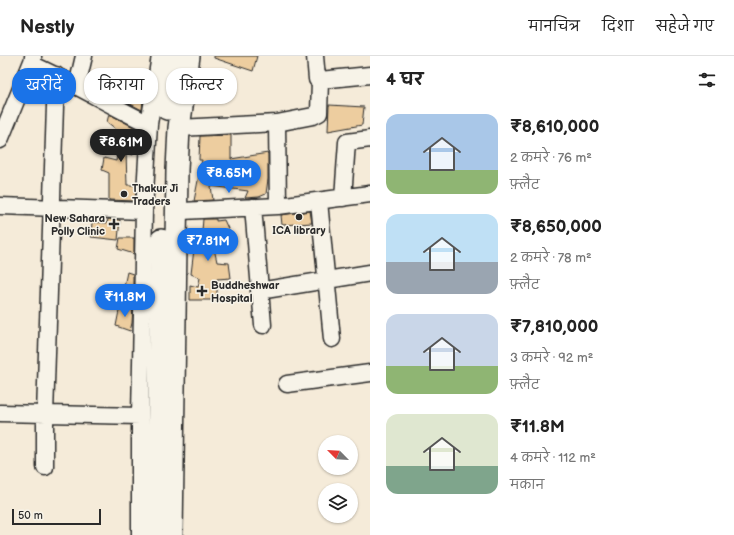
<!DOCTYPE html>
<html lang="hi">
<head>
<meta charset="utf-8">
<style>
	:root { --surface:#fff; --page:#f2f2f2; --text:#222; --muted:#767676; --line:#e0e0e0; --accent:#1a73e8 }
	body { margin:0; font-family:"Balsamiq Sans","Playpen Sans Deva",sans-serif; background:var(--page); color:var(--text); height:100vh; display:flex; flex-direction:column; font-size:15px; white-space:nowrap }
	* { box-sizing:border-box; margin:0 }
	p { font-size:13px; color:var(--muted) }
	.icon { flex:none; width:22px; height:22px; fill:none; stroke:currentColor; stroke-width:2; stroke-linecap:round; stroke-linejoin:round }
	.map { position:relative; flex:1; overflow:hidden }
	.drawer { display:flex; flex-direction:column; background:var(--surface); width:364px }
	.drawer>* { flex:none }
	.hud { position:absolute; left:12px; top:12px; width:298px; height:36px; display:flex; gap:8px }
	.needle { width:26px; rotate:294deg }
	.tools { position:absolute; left:318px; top:379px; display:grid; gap:8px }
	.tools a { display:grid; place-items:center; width:40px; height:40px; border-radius:50%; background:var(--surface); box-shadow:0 1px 3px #0004; font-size:20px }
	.scale { position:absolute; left:12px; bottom:10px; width:89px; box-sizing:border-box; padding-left:4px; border:2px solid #2b2b2b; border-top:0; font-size:11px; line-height:14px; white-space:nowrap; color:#2b2b2b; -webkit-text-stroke:3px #f7f3e8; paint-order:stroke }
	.price { position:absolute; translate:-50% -34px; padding:0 9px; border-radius:14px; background:var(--accent); color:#fff; font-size:13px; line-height:26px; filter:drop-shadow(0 1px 2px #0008) }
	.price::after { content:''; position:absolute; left:50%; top:24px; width:12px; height:9px; margin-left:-6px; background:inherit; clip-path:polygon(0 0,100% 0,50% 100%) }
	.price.selected { background:#222; color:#fff }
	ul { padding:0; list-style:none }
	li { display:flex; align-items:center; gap:12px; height:100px; padding:0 16px }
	li span { display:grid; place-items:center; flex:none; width:112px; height:80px; border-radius:12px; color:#555 }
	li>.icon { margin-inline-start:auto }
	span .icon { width:48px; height:48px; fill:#fffc; stroke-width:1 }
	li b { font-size:17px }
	h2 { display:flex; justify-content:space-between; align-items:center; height:48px; padding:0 16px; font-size:17px }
	.tag { padding:0 14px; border-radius:16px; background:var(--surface); box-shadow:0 1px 3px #0004; font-size:14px; line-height:36px }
	.tag.selected { background:var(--accent); color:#fff }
	header { display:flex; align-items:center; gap:24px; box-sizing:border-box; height:56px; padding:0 20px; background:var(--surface); border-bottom:1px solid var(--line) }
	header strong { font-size:19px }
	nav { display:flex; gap:22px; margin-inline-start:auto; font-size:14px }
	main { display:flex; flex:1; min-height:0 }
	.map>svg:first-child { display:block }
	.building { fill:#edcd9f; stroke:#2b2b2b }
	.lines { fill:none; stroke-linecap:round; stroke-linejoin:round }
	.minor-casing { stroke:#2b2b2b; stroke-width:19 }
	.major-casing { stroke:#2b2b2b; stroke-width:24 }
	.minor { stroke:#f7f3e8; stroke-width:16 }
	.major { stroke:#f7f3e8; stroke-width:21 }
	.poi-dot { fill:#2b2b2b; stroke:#f7f3e8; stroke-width:1.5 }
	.labels { text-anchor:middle; stroke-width:3; stroke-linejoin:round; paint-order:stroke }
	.poi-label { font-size:11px; font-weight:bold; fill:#2b2b2b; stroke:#f7f3e8; text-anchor:start }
</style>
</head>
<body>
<header>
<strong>Nestly</strong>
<nav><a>मानचित्र</a><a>दिशा</a><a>सहेजे गए</a></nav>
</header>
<main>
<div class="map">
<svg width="370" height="479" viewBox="0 0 370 479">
	<rect width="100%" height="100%" fill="#f5ebd9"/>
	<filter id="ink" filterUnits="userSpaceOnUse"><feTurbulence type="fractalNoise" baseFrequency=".025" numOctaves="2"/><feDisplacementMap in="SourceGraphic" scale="8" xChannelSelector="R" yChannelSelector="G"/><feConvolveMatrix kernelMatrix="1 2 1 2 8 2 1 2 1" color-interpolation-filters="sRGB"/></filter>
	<g filter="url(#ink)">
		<path class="building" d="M214,0h43l-4,15 -39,-13z
			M108,34l22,9 2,-5 11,5 -1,11 -35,-18z
			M329,49l35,2 -2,18 -34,6z
			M109,58l30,16v5l-6,-3v23l-7,-3 1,33h9l-1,16 -26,-1v-27l-7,-3 2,-12 12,3 5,-28 -14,-11z
			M231,79v24l37,-6v26l-2,15 -7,3 -14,1 3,-7 -37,-5 2,14 -19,1 8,-41h-3l1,-24z
			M310,155l2,12 -30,2 -1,-10z
			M108,163l12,1 -2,20 -27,-3 1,-15 15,1z
			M203,163h13v2l8,-1 6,13 -19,2 6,27 12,1 2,15 -14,1v21h-27v-15l8,2 2,-9 -9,-4 4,-33 6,1z
			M120,182h14v16l-16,-5z
			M127,216l6,2v14l-9,-2z
			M120,250h13l-1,17 -2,8 -14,-5z"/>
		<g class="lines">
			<defs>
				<path id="minor" d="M31,8c41,18 78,41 118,60
					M320,24l50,-5
					M77,30l7,-30
					M277,67l1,83
					M179,72l98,-5 36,-7 6,-3 1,-33 -3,-1 -2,-23
					M0,84l33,-81v-3
					M343,142l4,-56 23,-3
					M319,145l13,138
					M0,150l144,5
					M253,151l10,118
					M182,155l96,-5 92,-12
					M259,235l111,-18
					M287,328l83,-11
					M0,357l140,3
					M45,411v-52l11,-340
					M140,479v-119l4,-205 5,-87 11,-68"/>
				<path id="major" d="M167,53l7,-53
					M157,479l4,-295
					M172,479l5,-365 2,-42 10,-72"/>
			</defs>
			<use href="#minor" class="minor-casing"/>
			<use href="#major" class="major-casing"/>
			<use href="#minor" class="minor"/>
			<use href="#major" class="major"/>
		</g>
	</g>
	<g class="poi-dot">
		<circle cx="124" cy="138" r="4"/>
		<circle cx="299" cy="161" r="4"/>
		<path d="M112 162h4v4h4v4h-4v4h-4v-4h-4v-4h4z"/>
		<path d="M200 229h4v4h4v4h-4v4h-4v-4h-4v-4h4z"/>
	</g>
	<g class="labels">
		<g class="poi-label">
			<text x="132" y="136">Thakur Ji<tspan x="132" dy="13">Traders</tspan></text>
			<text x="105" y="166" text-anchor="end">New Sahara<tspan x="105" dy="13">Polly Clinic</tspan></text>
			<text x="299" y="178" text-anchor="middle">ICA library</text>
			<text x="211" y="233">Buddheshwar<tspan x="211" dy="13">Hospital</tspan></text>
		</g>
	</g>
</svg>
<div class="tools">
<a><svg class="needle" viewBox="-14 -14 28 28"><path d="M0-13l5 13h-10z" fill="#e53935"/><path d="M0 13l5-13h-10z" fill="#767676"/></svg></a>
<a><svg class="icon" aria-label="layers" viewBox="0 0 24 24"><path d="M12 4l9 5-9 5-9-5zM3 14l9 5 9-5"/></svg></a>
</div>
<div class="scale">50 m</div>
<b class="price selected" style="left:121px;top:107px">₹8.61M</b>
<b class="price" style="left:229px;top:138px">₹8.65M</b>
<b class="price" style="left:208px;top:206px">₹7.81M</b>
<b class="price" style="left:125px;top:262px">₹11.8M</b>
<div class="hud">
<a class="tag selected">खरीदें</a>
<a class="tag">किराया</a>
<a class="tag">फ़िल्टर</a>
</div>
</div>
<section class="drawer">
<h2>4 घर<svg class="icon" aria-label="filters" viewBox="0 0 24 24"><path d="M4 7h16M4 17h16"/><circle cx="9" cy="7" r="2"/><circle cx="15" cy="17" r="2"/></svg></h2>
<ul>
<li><span style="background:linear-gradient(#a9c7e8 70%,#8fb573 0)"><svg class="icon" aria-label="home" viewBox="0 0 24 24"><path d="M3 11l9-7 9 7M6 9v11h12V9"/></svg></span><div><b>₹8,610,000</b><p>2 कमरे · 76 m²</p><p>फ़्लैट</p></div></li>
<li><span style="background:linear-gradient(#bfe0f5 60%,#9aa5b1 0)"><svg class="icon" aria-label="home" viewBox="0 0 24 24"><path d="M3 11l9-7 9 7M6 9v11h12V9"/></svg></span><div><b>₹8,650,000</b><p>2 कमरे · 78 m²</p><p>फ़्लैट</p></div></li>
<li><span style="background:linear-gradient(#c9d6e8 65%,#8fb573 0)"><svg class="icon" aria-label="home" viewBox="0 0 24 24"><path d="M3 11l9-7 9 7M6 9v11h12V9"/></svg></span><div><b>₹7,810,000</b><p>3 कमरे · 92 m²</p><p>फ़्लैट</p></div></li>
<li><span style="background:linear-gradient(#dfe7d0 65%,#7fa58c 0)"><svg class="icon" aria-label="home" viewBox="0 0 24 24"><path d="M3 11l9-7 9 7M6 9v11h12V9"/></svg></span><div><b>₹11.8M</b><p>4 कमरे · 112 m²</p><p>मकान</p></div></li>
</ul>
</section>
</main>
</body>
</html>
